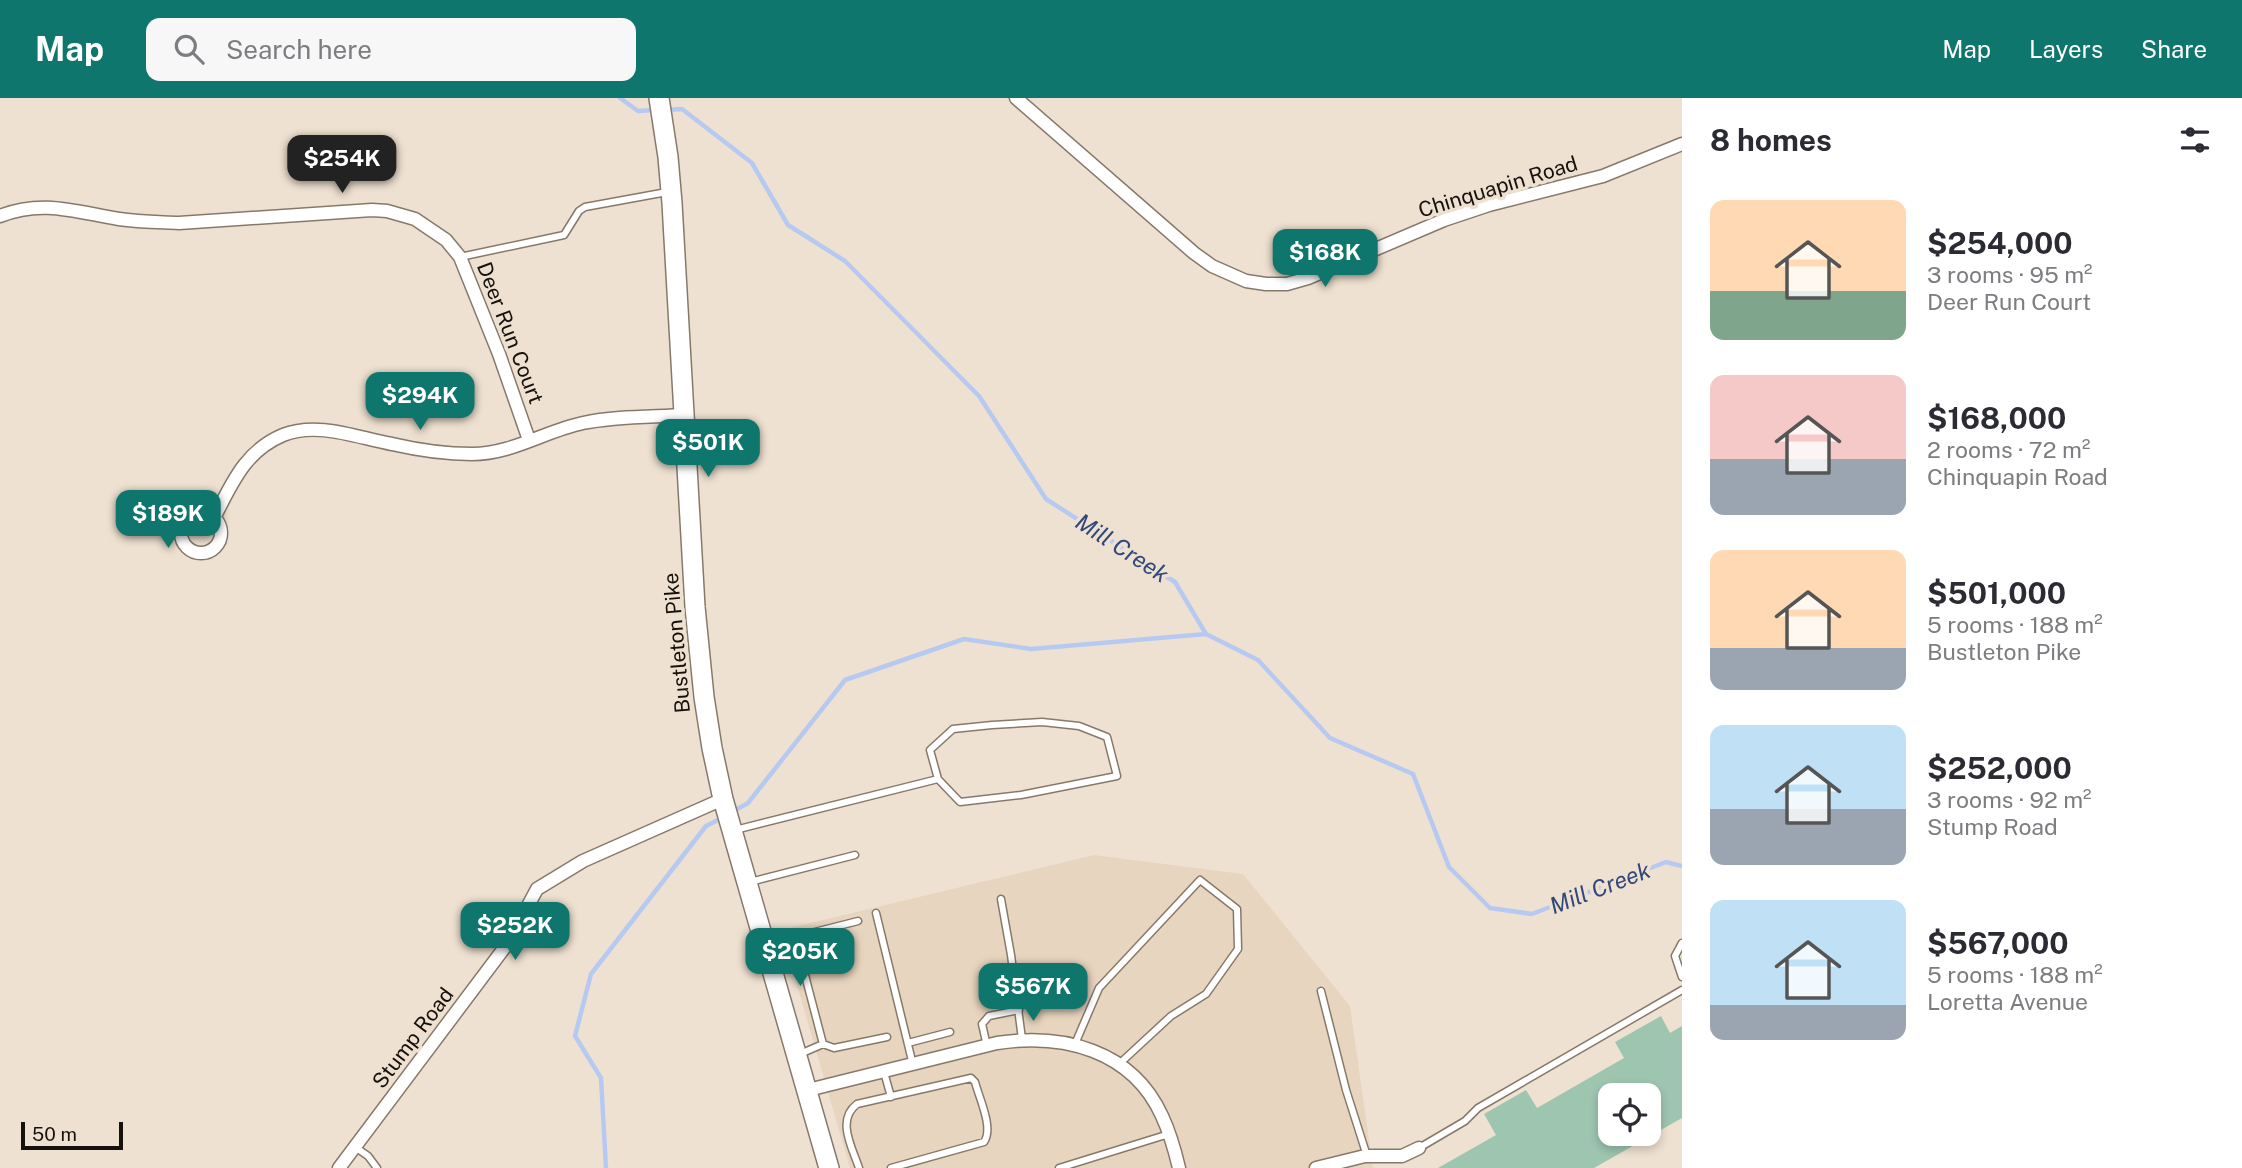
<!DOCTYPE html>
<html lang="en">
<head>
<meta charset="utf-8">
<style>
	:root { --surface:#fff; --page:#f7f7f7; --text:#2b2b33; --muted:#7c7c81; --accent:#0f766e }
	body { margin:0; font-family:"Public Sans",sans-serif; background:var(--page); color:var(--text); height:100vh; display:flex; flex-direction:column; font-size:26px; white-space:nowrap }
	* { box-sizing:border-box; margin:0 }
	p { font-size:23px; color:var(--muted) }
	.icon { flex:none; width:38px; height:38px; fill:none; stroke:currentColor; stroke-width:2; stroke-linecap:round; stroke-linejoin:round }
	.map { position:relative; flex:1; overflow:hidden }
	.side { display:flex; flex-direction:column; background:var(--surface); width:560px }
	.side>* { flex:none }
	.tools { position:absolute; left:1598px; top:985px; display:grid; gap:14px }
	.tools a { display:grid; place-items:center; width:63px; height:63px; border-radius:14px; background:var(--surface); box-shadow:0 4px 10px #0003; font-size:35px }
	.scale { position:absolute; left:21px; bottom:18px; width:102px; box-sizing:border-box; padding-left:7px; border:4px solid #16110c; border-top:0; font-size:19px; line-height:24px; white-space:nowrap; color:#16110c; -webkit-text-stroke:5px #efe1d1; paint-order:stroke }
	.price { position:absolute; translate:-50% -60px; padding:0 16px; border-radius:14px; background:var(--accent); color:#fff; font-size:23px; line-height:46px; filter:drop-shadow(0 2px 4px #0008) }
	.price::after { content:''; position:absolute; left:50%; top:42px; width:21px; height:16px; margin-left:-10px; background:inherit; clip-path:polygon(0 0,100% 0,50% 100%) }
	.price.active { background:#222; color:#fff }
	ul { padding:0; list-style:none }
	li { display:flex; align-items:center; gap:21px; height:175px; padding:0 28px }
	li span { display:grid; place-items:center; flex:none; width:196px; height:140px; border-radius:14px; color:#555 }
	li>.icon { margin-inline-start:auto }
	span .icon { width:84px; height:84px; fill:#fffc; stroke-width:1 }
	li b { font-size:30px }
	h2 { display:flex; justify-content:space-between; align-items:center; height:84px; padding:0 28px; font-size:30px }
	header { display:flex; align-items:center; gap:42px; box-sizing:border-box; height:98px; padding:0 35px; background:var(--accent); color:#fff }
	header strong { font-size:33px }
	nav { display:flex; gap:38px; margin-inline-start:auto; font-size:24px }
	.search { width:490px; height:63px; background:var(--page); display:flex; align-items:center; gap:18px; box-sizing:border-box; padding:0 24px; border-radius:14px; color:var(--muted); font-size:26px }
	main { display:flex; flex:1; min-height:0 }
	.map>svg:first-child { display:block }
	.built { fill:#e8d5bf }
	.park { fill:#9dc5b0; fill-rule:evenodd }
	.lines { fill:none; stroke-linecap:round; stroke-linejoin:round }
	.stream { stroke:#b6caf1; stroke-width:4.5 }
	.lane-casing { stroke:#86796c; stroke-width:9 }
	.street-casing { stroke:#86796c; stroke-width:15 }
	.secondary-casing { stroke:#86796c; stroke-width:22 }
	.lane { stroke:#fff; stroke-width:6 }
	.street { stroke:#fff; stroke-width:12 }
	.secondary { stroke:#fff; stroke-width:19 }
	.labels { text-anchor:middle; stroke-width:7; stroke-linejoin:round; paint-order:stroke }
	.street-label { font-size:21px; fill:#16110c; stroke:#efe1d1 }
	.water-label { font-size:23px; font-style:italic; fill:#30487a; stroke:#efe1d1 }
</style>
</head>
<body>
<header>
<strong>Map</strong>
<div class="search"><svg class="icon" aria-label="search" viewBox="0 0 24 24"><circle cx="10" cy="10" r="6"/><path d="M15 15l6 6"/></svg>Search here</div>
<nav><a>Map</a><a>Layers</a><a>Share</a></nav>
</header>
<main>
<div class="map">
<svg width="1682" height="1070" viewBox="0 0 1682 1070">
	<rect width="100%" height="100%" fill="#efe1d1"/>
	<path class="built" d="M1094,757l149,19 107,132 23,162h-523l-69,-238z"/>
	<path class="park" d="M1661,918l9,17 12,-7v92l-88,50h-156l58,-33 -12,-21 42,-24 11,18 87,-50 -9,-16zM1610,998h38v38h-38z"/>
	<g class="lines">
		<path class="stream" d="M620,0l18,13 16,-1
			M666,12l16,-1 70,54 36,62 57,36 134,135 67,103 129,83 31,52 52,26 72,78 83,36 36,93 41,41 42,6 134,-52 16,4
			M732,714l16,-9 97,-123 119,-41 67,10 175,-15
			M606,1070l-5,-90 -26,-42 16,-62 115,-148 16,-8"/>
		<defs>
			<path id="lane" d="M460,159l104,-22 15,-24 6,-4 82,-15
				M735,732l203,-51 22,23 61,-7 96,-19 -10,-39 -28,-11 -37,-4 -50,3 -39,4 -23,21 8,29
				M750,784l105,-27
				M1001,801l10,56 11,84
				M876,815l37,152
				M1682,845l-7,13 7,21
				M769,857l29,-6
				M1321,893l25,99 21,66
				M908,945l42,-11
				M823,946l-28,-107 63,-16
				M1075,946l24,-56 101,-108 37,29 1,40 -32,45 -35,22 -53,49
				M987,948l-5,-22 7,-8 30,-6
				M800,956l23,-10 11,4 53,-11
				M884,974l7,25
				M355,1049l13,9 9,12
				M1419,1050l46,-27 13,-13 204,-118
				M859,1070c-7,-21 -23,-48 -2,-64l114,-26 4,4c4,16 19,46 9,60l-93,26
				M1059,1070l110,-34"/>
			<path id="street" d="M1016,0l178,155 18,13 34,15 20,3h21l21,-6 136,-58 45,-15 114,-29 79,-32
				M0,118c42,-17 76,-4 119,3 20,3 40,3 60,4l193,-13 15,1 28,8 31,21 14,17 39,97 30,86
				M181 435a20 20 0 1 1 40 0a20 20 0 1 1-40 0Z
				M214,420c18,-35 31,-67 69,-83 35,-14 75,3 109,9 26,6 53,10 80,10 40,0 73,-23 111,-31 33,-7 68,-6 101,-8
				M808,992l189,-47c66,-10 135,7 165,73 8,17 13,35 17,52
				M339,1070l169,-225 29,-54 46,-28 140,-62
				M1316,1070l49,-12h37l17,-8"/>
			<path id="secondary" d="M659,0l9,59 4,46 23,404 9,90 8,51 11,51 106,369"/>
		</defs>
		<use href="#lane" class="lane-casing"/>
		<use href="#street" class="street-casing"/>
		<use href="#secondary" class="secondary-casing"/>
		<use href="#lane" class="lane"/>
		<use href="#street" class="street"/>
		<use href="#secondary" class="secondary"/>
	</g>
	<g class="labels">
		<g class="street-label">
			<text transform="translate(1498 89) rotate(-17)" y="7">Chinquapin Road</text>
			<text transform="translate(510 235) rotate(69)" y="7">Deer Run Court</text>
			<text transform="translate(677 545) rotate(-95)" y="7">Bustleton Pike</text>
			<text transform="translate(413 940) rotate(-53)" y="7">Stump Road</text>
		</g>
		<g class="water-label">
			<text transform="translate(1122 450) rotate(33)" y="8">Mill Creek</text>
			<text transform="translate(1600 790) rotate(-21)" y="8">Mill Creek</text>
		</g>
	</g>
</svg>
<div class="tools">
<a><svg class="icon" aria-label="locate" viewBox="0 0 24 24"><circle cx="12" cy="12" r="6"/><path d="M12 2v4M12 18v4M2 12h4M18 12h4"/></svg></a>
</div>
<div class="scale">50 m</div>
<b class="price active" style="left:342px;top:97px">$254K</b>
<b class="price" style="left:1325px;top:191px">$168K</b>
<b class="price" style="left:420px;top:334px">$294K</b>
<b class="price" style="left:708px;top:381px">$501K</b>
<b class="price" style="left:168px;top:452px">$189K</b>
<b class="price" style="left:515px;top:864px">$252K</b>
<b class="price" style="left:800px;top:890px">$205K</b>
<b class="price" style="left:1033px;top:925px">$567K</b>
</div>
<section class="side">
<h2>8 homes<svg class="icon" aria-label="filters" viewBox="0 0 24 24"><path d="M4 7h16M4 17h16"/><circle cx="9" cy="7" r="2"/><circle cx="15" cy="17" r="2"/></svg></h2>
<ul>
<li><span style="background:linear-gradient(#ffd9b3 65%,#7fa58c 0)"><svg class="icon" aria-label="home" viewBox="0 0 24 24"><path d="M3 11l9-7 9 7M6 9v11h12V9"/></svg></span><div><b>$254,000</b><p>3 rooms · 95 m²</p><p>Deer Run Court</p></div></li>
<li><span style="background:linear-gradient(#f6c9c9 60%,#9aa5b1 0)"><svg class="icon" aria-label="home" viewBox="0 0 24 24"><path d="M3 11l9-7 9 7M6 9v11h12V9"/></svg></span><div><b>$168,000</b><p>2 rooms · 72 m²</p><p>Chinquapin Road</p></div></li>
<li><span style="background:linear-gradient(#ffd9b3 70%,#9aa5b1 0)"><svg class="icon" aria-label="home" viewBox="0 0 24 24"><path d="M3 11l9-7 9 7M6 9v11h12V9"/></svg></span><div><b>$501,000</b><p>5 rooms · 188 m²</p><p>Bustleton Pike</p></div></li>
<li><span style="background:linear-gradient(#bfe0f5 60%,#9aa5b1 0)"><svg class="icon" aria-label="home" viewBox="0 0 24 24"><path d="M3 11l9-7 9 7M6 9v11h12V9"/></svg></span><div><b>$252,000</b><p>3 rooms · 92 m²</p><p>Stump Road</p></div></li>
<li><span style="background:linear-gradient(#bfe0f5 75%,#9aa5b1 0)"><svg class="icon" aria-label="home" viewBox="0 0 24 24"><path d="M3 11l9-7 9 7M6 9v11h12V9"/></svg></span><div><b>$567,000</b><p>5 rooms · 188 m²</p><p>Loretta Avenue</p></div></li>
</ul>
</section>
</main>
</body>
</html>
